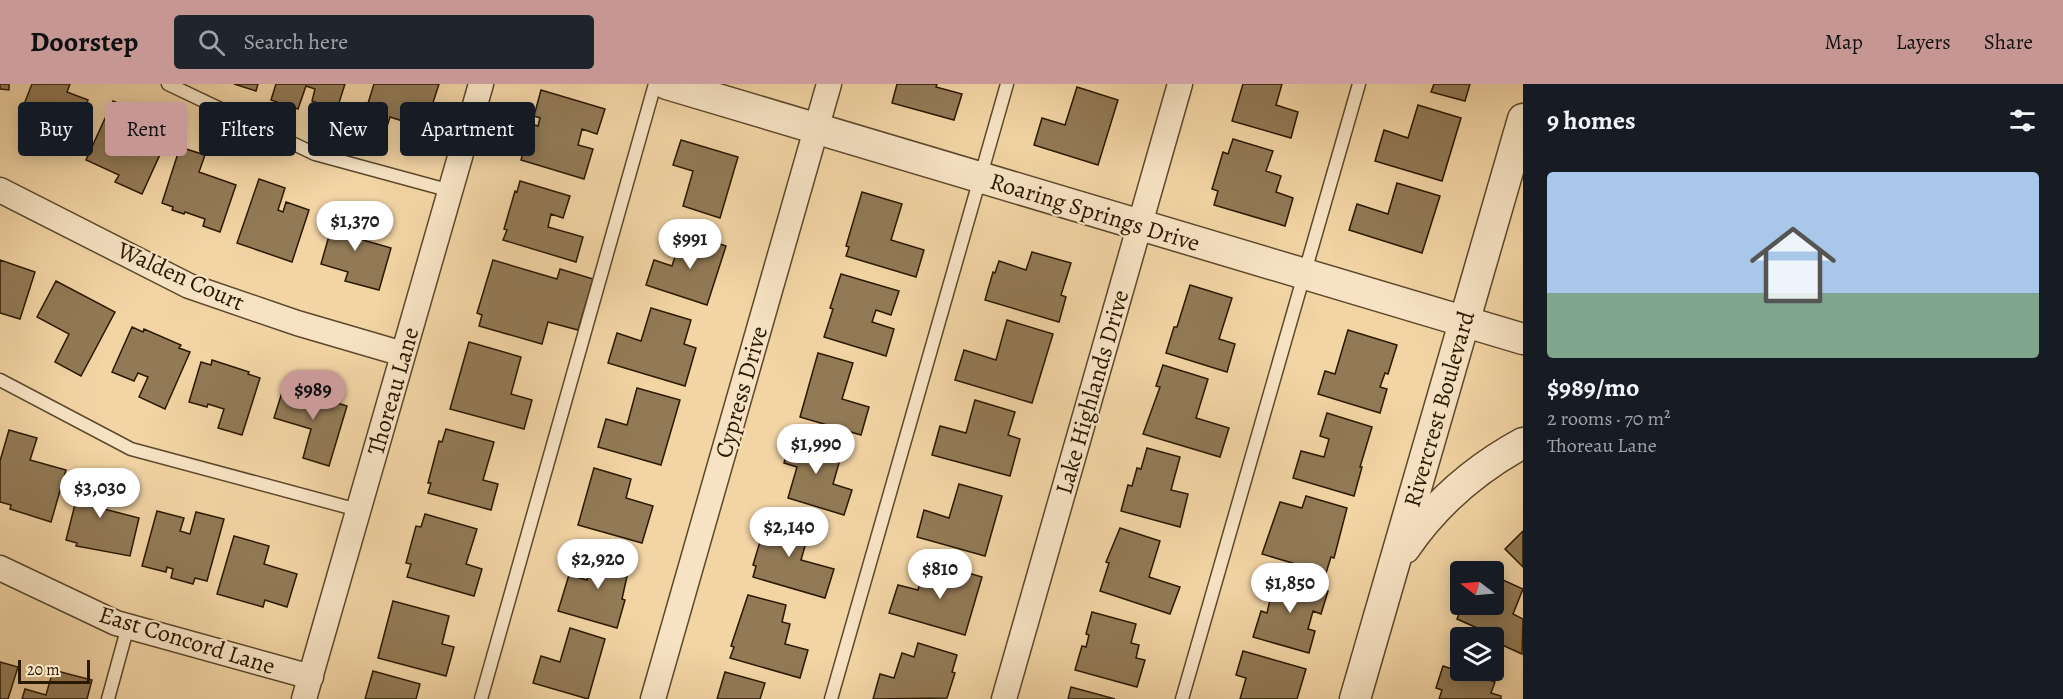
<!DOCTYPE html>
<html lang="en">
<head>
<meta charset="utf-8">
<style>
	:root { --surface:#171b24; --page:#20242c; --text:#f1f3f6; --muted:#9ea1a6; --accent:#c59692 }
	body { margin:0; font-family:Alegreya,serif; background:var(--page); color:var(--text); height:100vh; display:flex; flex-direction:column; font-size:22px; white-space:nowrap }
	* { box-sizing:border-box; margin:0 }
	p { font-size:20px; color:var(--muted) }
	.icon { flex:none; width:33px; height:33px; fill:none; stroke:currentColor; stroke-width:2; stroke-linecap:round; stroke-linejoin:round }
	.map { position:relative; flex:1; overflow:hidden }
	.drawer { display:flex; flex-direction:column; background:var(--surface); width:540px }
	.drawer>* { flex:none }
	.banner { position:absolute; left:18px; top:18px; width:570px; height:54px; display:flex; gap:12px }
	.needle { width:39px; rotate:286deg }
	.buttons { position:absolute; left:1450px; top:477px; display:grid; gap:12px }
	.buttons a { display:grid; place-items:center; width:54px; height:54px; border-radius:6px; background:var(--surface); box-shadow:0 3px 15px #0003; font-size:30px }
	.scale { position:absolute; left:18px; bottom:15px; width:72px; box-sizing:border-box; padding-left:6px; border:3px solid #2a1901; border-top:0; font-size:16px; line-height:21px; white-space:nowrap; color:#2a1901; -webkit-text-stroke:4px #f7e3c4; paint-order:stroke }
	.price { position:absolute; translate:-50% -51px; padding:0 14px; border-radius:21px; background:#fff; color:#222; font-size:20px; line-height:39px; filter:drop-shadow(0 2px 3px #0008) }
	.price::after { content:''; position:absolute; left:50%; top:36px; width:18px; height:14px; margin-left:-9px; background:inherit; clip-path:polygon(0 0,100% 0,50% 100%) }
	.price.current { background:var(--accent); color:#111 }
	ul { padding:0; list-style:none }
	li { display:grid; align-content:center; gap:12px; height:318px; padding:0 24px }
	li span { display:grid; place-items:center; height:186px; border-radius:6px; color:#555 }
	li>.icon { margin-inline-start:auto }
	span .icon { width:108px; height:108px; fill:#fffc; stroke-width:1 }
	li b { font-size:26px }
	h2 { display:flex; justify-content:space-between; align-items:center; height:72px; padding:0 24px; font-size:26px }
	.pill { padding:0 21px; border-radius:6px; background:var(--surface); box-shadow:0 3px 15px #0003; font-size:21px; line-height:54px }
	.pill.current { background:var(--accent); color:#111 }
	header { display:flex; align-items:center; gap:36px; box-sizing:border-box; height:84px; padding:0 30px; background:var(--accent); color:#111 }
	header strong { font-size:28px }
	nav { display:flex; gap:33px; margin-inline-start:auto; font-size:21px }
	.search { width:420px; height:54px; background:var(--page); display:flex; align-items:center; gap:15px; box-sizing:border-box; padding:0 21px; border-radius:6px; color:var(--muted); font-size:22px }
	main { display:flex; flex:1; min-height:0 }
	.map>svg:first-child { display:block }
	.building { fill:#927a56; stroke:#2a1901; stroke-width:1.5 }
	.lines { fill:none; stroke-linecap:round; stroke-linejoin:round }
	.service-casing { stroke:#5c482a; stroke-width:15 }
	.minor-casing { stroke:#5c482a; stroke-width:27 }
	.tertiary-casing { stroke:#5c482a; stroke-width:33 }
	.service { stroke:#f7e3c4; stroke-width:12 }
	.minor { stroke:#f7e3c4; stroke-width:24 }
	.tertiary { stroke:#f7e3c4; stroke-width:30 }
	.labels { text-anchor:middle; stroke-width:4.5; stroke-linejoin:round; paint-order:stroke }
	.street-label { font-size:24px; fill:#2a1901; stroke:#f7e3c4 }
</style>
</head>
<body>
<header>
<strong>Doorstep</strong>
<div class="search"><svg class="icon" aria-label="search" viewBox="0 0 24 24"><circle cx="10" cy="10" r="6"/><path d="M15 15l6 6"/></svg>Search here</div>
<nav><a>Map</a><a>Layers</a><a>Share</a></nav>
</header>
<main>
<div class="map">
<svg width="1523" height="615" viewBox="0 0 1523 615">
	<rect width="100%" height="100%" fill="#f2d4a5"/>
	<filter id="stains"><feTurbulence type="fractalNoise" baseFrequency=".00333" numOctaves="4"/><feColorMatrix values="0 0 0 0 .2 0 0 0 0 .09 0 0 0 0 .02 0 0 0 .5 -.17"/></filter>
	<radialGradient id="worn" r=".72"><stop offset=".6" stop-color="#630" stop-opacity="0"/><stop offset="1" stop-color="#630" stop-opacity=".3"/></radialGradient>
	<path class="building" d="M0,0h9v6l-9,-1z
		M32,0h38l-3,8 21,8 -15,38 -54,-21z
		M234,0h24l-2,7z
		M276,0h69l-9,28 -11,-3 1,-3 -14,-5 3,-12 -9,-3 -8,23 -27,-9z
		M374,0h65l-10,31 4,3 -1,5 -2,4 -6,1 -34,-11 -6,19 -24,-7z
		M897,0h40l-1,3 26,7 -8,26 -62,-17z
		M1243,0h39l-6,21 22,7 -7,26 -59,-17z
		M1434,0h36l-5,17 -34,-9z
		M1077,3l41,13 -20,65 -64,-20 8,-27 23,7z
		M541,6l64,19 -8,25 -15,-5 -4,16 15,4 -9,30 -63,-19 10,-36 7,2 2,-8 -6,-2z
		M113,17l25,11 -10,22 34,16 -20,44 -27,-12 4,-7 -33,-15z
		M1418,21l43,13 -19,63 -67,-20 9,-31 24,8z
		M1233,55l40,12 -7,20 15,5 -5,16 17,6 -8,28 -71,-21 4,-14 -6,-2 11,-37 5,2z
		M681,56l57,17 -18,61 -37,-12 10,-35 -20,-6z
		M180,63l25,8 -6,17 37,13 -16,47 -17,-6 2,-7 -20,-7 -1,2 -12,-4 1,-3 -11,-4z
		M259,95l26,9 -7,22 5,2 3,-10 23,8 -17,52 -55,-19z
		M520,97l50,15 -7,22 -12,-4 -3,13 35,10 -7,25 -73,-22 4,-10 -3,-1 11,-38 2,1z
		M1397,99l43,13 -18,57 -73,-23 8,-26 31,10z
		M862,108l40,12 -11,36 33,10 -8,27 -70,-21 3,-9 -3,-1z
		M337,124l26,7 -7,23 35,10 -12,42 -34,-9 3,-9 -27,-8z
		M683,148l43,14 -19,59 -61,-20 8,-25 18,6z
		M1032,168l39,11 -10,32 5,2 -7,25 -74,-22 8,-28 2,1 4,-12 27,9z
		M0,176l35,12 -15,47 -20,-6z
		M493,176l64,19 3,-10 33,10 -15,51 -30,-8 -6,22 -63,-18 3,-11 -5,-2z
		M841,190l58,17 -8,24 -15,-5 -4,12 22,7 -8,27 -62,-19 9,-28 -3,-1z
		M56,197l59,31 -34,64 -26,-14 14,-28 -32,-17z
		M1190,201l42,13 -13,41 16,5 -8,28 -61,-19 8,-26h3z
		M651,224l40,12 -7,24 12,4 -11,38 -77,-23 9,-30 24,8z
		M1007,236l46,14 -21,69 -77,-23 9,-30 32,10z
		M132,243l11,5 1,-3 37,16 -2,3 11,4 -25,57 -26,-12 9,-20 -10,-4 -4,8 -22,-9z
		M1348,246l49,15 -9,29 -3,-1 -5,14 7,2 -7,24 -62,-19 7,-23 10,3z
		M469,258l52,15 -10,37 21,6 -8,29 -74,-20z
		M818,269l35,10 -11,36 27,8 -8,28 -61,-18z
		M212,276l37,12 -1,2 12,4 -18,57 -24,-7 6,-19 -16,-5 -1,3 -18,-5 12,-40 10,3z
		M1163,281l45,14 -12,39 33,10 -9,29 -77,-23 17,-47 -4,-1z
		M284,302l54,14 -1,3 10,3 -18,60 -26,-8 8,-29 -37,-11z
		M637,304l43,12 -19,65 -63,-18 8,-28 21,6z
		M975,316l40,12 -7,23 12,4 -10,37 -78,-21 8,-29 26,7z
		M1327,329l45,14 -12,40h2l-8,29 -61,-18 8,-27 23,6 5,-18 -9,-3z
		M446,345l48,13 -11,38 15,4 -7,26 -63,-17 3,-10h-3l11,-42 3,1z
		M9,346l28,8 -7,22 36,10 -15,52 -41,-13 1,-4 -11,-3v-41z
		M792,350l51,15 -10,35 19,6 -8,25 -56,-17 9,-31 -13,-4z
		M1147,364l33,9 -9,33 17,4 -8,33 -59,-16 7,-26 4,1 5,-18 4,1z
		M594,384l37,11 -5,19 27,8 -11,37 -64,-18z
		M84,385l28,7 -8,33 35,9 -9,38 -54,-10 1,-3 -11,-3z
		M959,400l43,12 -17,60 -68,-19 7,-27 25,8z
		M1306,412l41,12 -13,50 -3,-1 -5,16 -64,-19 18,-52 22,6z
		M157,427l27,7 -4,13 10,3 6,-22 28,7 -17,62 -12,-3 -2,6 -22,-6 2,-9 -6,-2 -1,5 -24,-6z
		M771,429l40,12 -10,35 33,9 -9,29 -72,-21 3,-11 -3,-1 12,-40 2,1z
		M425,430l52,15 -11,35 16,5 -8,27 -67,-19 4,-13 -5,-1 10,-37 5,1z
		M1120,444l40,13 -11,36 31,10 -10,27 -70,-23 9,-28 -3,-1z
		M1523,447v36l-18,-18z
		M234,452l35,10 -5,18 33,10 -10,33 -22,-7 -2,7 -46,-13z
		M596,464l35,10 -9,41 3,1 -8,28 -59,-17 11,-36 18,5z
		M938,480l44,13 -17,58 -76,-22 9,-28 20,5 3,-12 11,4z
		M1271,491l57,16 -7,23 -8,-3 -5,18 7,2 -6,22 -56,-16 8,-26 6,2 3,-13 -6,-2z
		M1494,492l29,13 -10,25 10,5 -1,35 -22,-10 2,-5 -45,-20 6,-15h31z
		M748,511l38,10 -4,17 8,2 -5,20 23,6 -8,28 -70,-20 4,-11 -3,-1z
		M393,517l56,15 -7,28 12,3 -8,29 -68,-18z
		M1092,528l44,12 -5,19 8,2 -3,13 9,2 -8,27 -62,-17 7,-24 4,1 3,-12 -3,-1z
		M570,544l35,11 -17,60 -55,-16 8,-27 19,6z
		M1458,556l3,1v29h30l-2,10 6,2 -4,11 10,3v3h-62l3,-9 -6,-2 7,-22 12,4 2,-9 -5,-2z
		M918,559l39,12 -5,17 3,1 -8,25 -74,1 7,-25 14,4 8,-25 12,4z
		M1243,567l63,18 -9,30h-57l6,-21 -10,-3z
		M0,578l18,5 -10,32h-8z
		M53,586l39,10 -5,19h-65l3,-10 21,6z
		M373,587l47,13 -4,15h-51z
		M725,588l40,11 -5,16h-43z
		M1071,603l44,12h-47z"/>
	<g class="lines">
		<defs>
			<path id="service" d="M168,0l147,70 136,37
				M0,296l131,69 227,61
				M108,615l20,-73
				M481,615l174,-615
				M831,615l176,-615
				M1182,615l177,-615"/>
			<path id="minor" d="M0,106l189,96 108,37 106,31
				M0,484l116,55 195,54
				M304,615l177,-615
				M653,615l176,-615
				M1004,615l176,-615"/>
			<path id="tertiary" d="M667,0l856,255
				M1405,464c30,-44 72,-80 118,-105
				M1355,615l168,-580"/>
		</defs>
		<use href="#service" class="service-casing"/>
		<use href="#minor" class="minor-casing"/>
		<use href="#tertiary" class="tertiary-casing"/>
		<use href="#service" class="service"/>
		<use href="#minor" class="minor"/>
		<use href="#tertiary" class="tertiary"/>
	</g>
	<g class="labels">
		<g class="street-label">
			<text transform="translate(1095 128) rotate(17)" y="8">Roaring Springs Drive</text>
			<text transform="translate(181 192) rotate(24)" y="8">Walden Court</text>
			<text transform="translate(393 307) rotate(-74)" y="8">Thoreau Lane</text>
			<text transform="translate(741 308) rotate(-74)" y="8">Cypress Drive</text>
			<text transform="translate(1092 308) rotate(-74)" y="8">Lake Highlands Drive</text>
			<text transform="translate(1439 325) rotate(-74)" y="8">Rivercrest Boulevard</text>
			<text transform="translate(187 556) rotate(17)" y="8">East Concord Lane</text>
		</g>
	</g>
	<rect width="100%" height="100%" filter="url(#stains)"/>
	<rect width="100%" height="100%" fill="url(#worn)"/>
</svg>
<div class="buttons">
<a><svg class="needle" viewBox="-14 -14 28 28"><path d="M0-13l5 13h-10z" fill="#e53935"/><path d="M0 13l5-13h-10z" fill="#9ea1a6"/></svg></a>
<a><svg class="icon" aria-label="layers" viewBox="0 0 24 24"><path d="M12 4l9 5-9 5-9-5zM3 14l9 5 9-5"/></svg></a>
</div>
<div class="scale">20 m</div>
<b class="price" style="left:355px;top:168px">$1,370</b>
<b class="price" style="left:690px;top:186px">$991</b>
<b class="price current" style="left:313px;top:337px">$989</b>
<b class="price" style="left:816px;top:391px">$1,990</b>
<b class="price" style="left:100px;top:435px">$3,030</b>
<b class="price" style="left:789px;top:474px">$2,140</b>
<b class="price" style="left:598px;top:506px">$2,920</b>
<b class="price" style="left:940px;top:516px">$810</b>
<b class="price" style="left:1290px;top:530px">$1,850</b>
<div class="banner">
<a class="pill">Buy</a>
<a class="pill current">Rent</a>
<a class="pill">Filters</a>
<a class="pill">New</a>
<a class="pill">Apartment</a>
</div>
</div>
<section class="drawer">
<h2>9 homes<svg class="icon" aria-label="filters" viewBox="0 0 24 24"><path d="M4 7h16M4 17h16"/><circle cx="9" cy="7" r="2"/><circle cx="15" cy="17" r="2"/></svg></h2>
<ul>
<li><span style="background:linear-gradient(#a9c7e8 65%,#7fa58c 0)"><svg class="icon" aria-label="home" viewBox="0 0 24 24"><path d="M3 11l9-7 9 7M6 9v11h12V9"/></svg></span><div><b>$989/mo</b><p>2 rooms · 70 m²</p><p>Thoreau Lane</p></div></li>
</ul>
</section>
</main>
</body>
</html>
